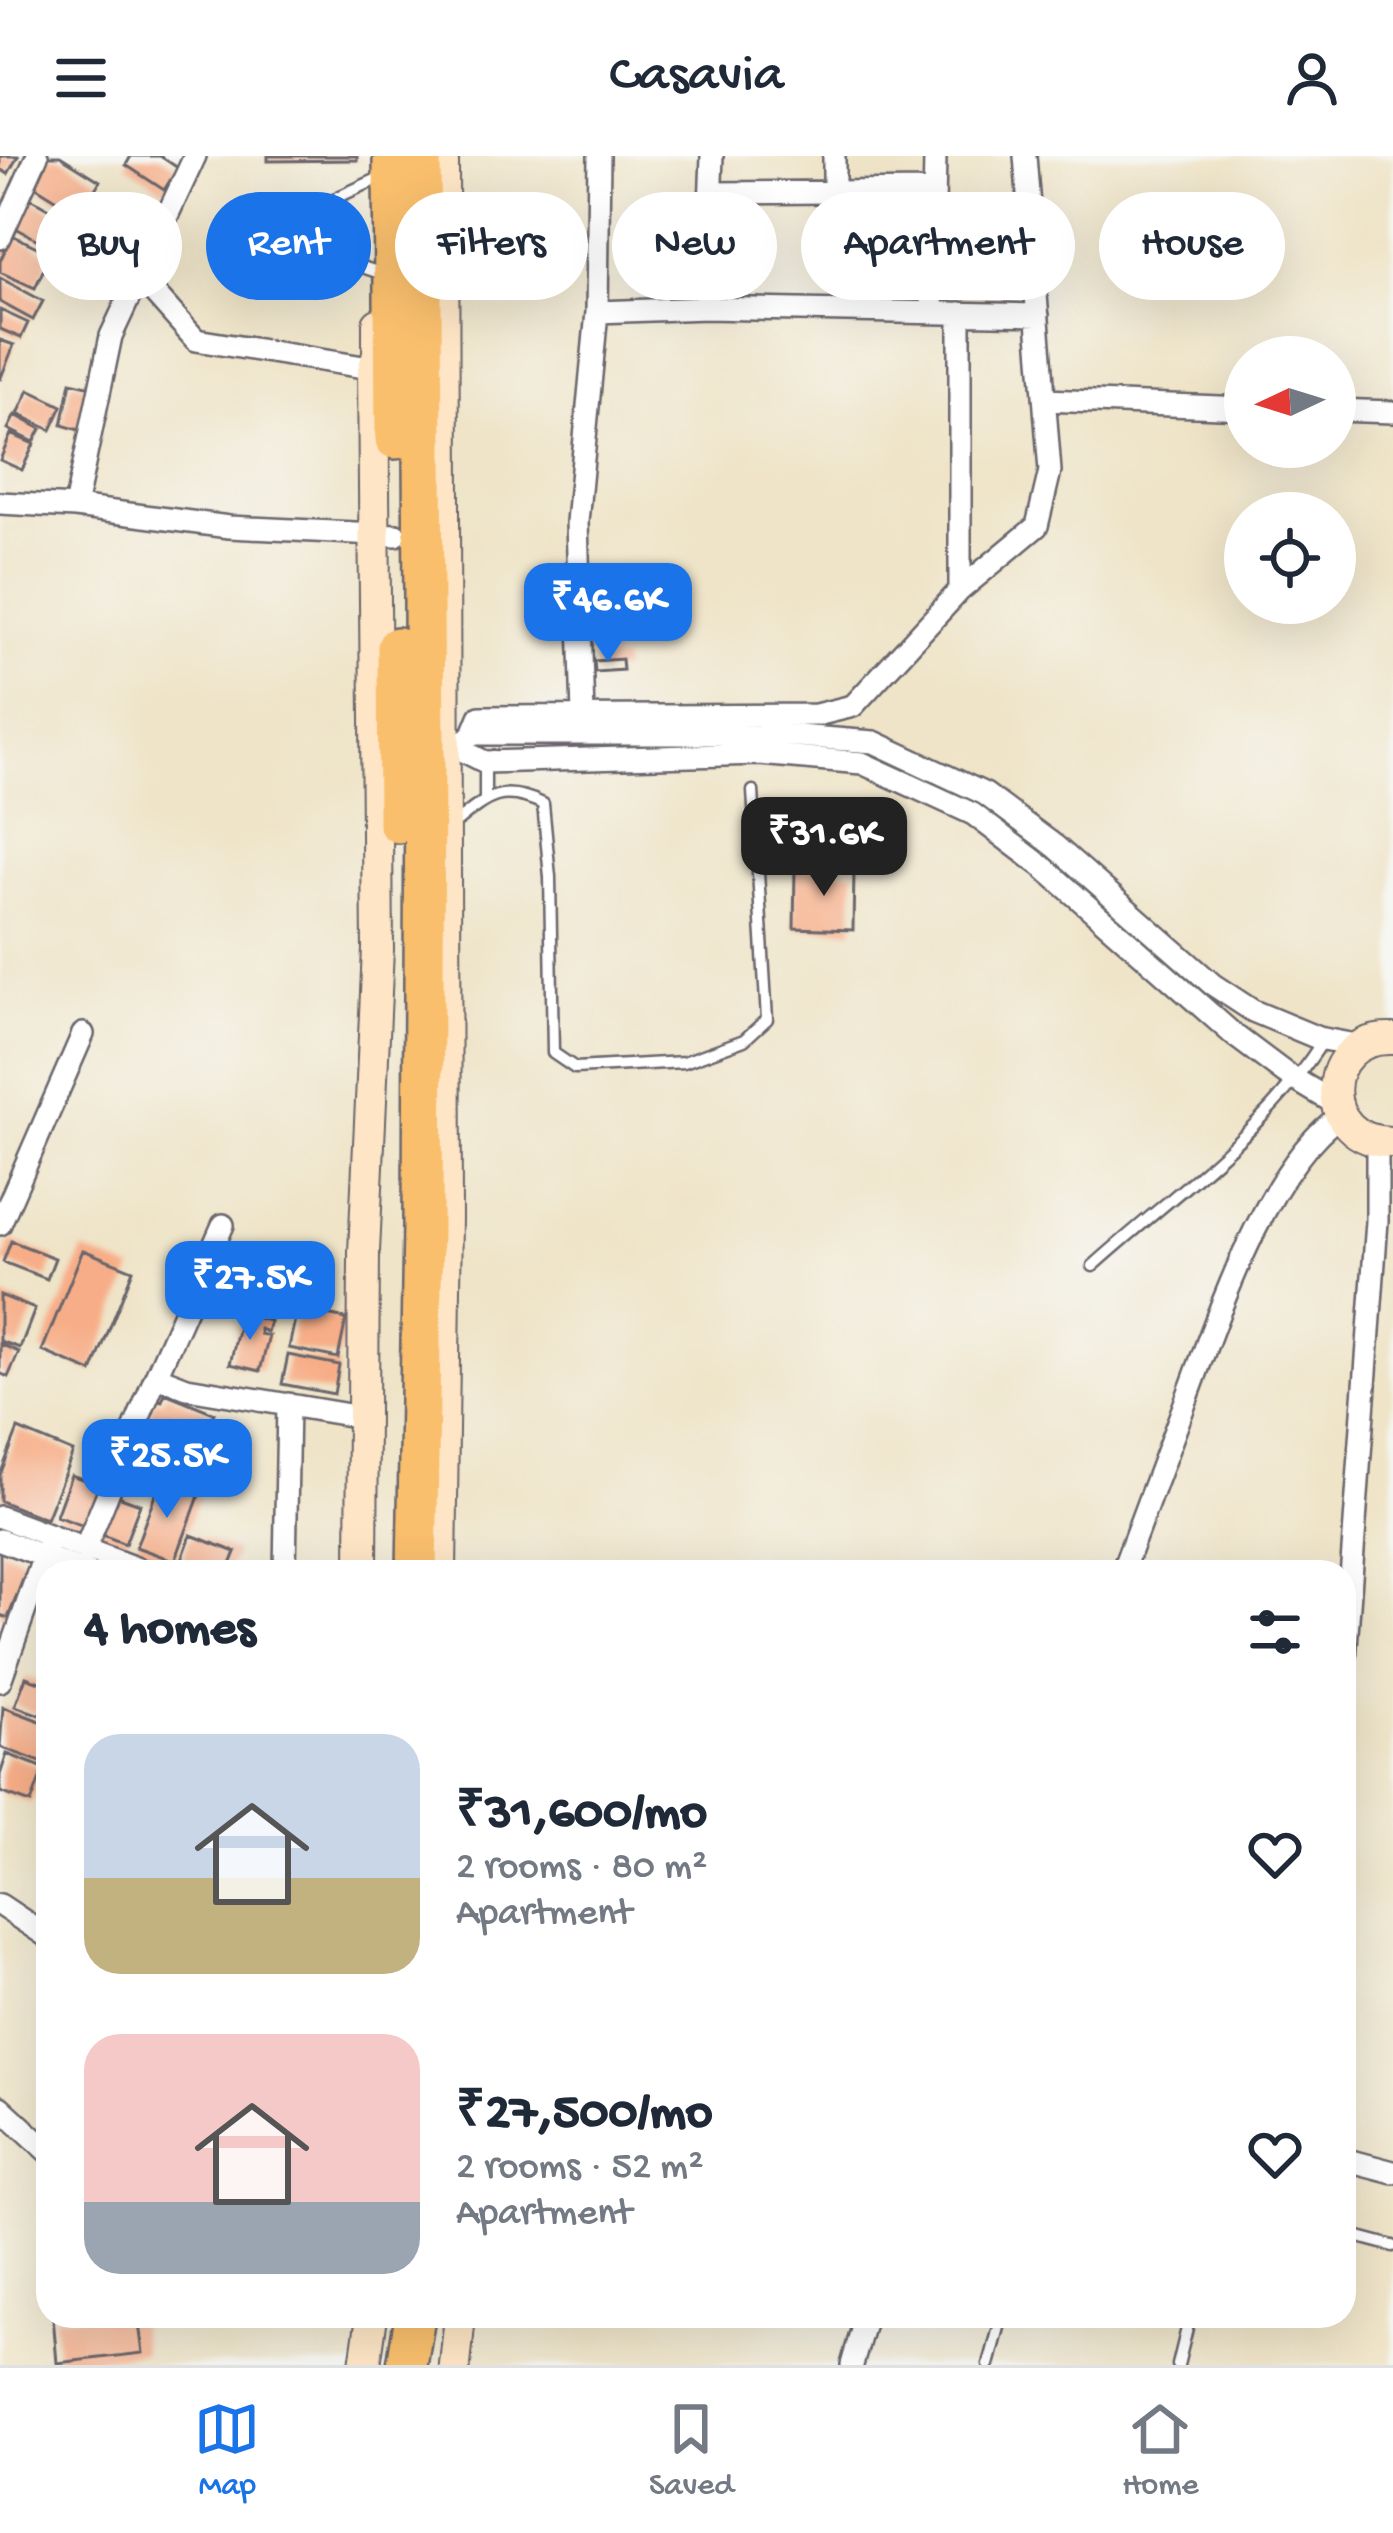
<!DOCTYPE html>
<html lang="en">
<head>
<meta charset="utf-8">
<style>
	:root { --surface:#fff; --page:#f6f6f7; --text:#1f2937; --muted:#747a83; --line:#e0e1e3; --accent:#1a73e8 }
	body { margin:0; font-family:"Gochi Hand",sans-serif; background:var(--page); color:var(--text); height:100vh; display:flex; flex-direction:column; font-size:45px; white-space:nowrap }
	* { box-sizing:border-box; margin:0 }
	p { font-size:39px; color:var(--muted) }
	.icon { flex:none; width:66px; height:66px; fill:none; stroke:currentColor; stroke-width:2; stroke-linecap:round; stroke-linejoin:round }
	.map { position:relative; flex:1; overflow:hidden }
	.panel { position:absolute; left:36px; top:1404px; width:1320px; height:768px; display:flex; flex-direction:column; background:var(--surface); border-radius:36px; box-shadow:0 12px 48px #0002 }
	.panel>* { flex:none }
	.guide { position:absolute; left:36px; top:36px; width:1323px; height:108px; display:flex; gap:24px }
	.needle { width:78px; rotate:266deg }
	.fabs { position:absolute; left:1224px; top:180px; display:grid; gap:24px }
	.fabs a { display:grid; place-items:center; width:132px; height:132px; border-radius:50%; background:var(--surface); box-shadow:0 12px 48px #0002; font-size:60px }
	.price { position:absolute; translate:-50% -102px; padding:0 27px; border-radius:24px; background:var(--accent); color:#fff; font-size:39px; line-height:78px; filter:drop-shadow(0 3px 6px #0008) }
	.price::after { content:''; position:absolute; left:50%; top:72px; width:36px; height:27px; margin-left:-18px; background:inherit; clip-path:polygon(0 0,100% 0,50% 100%) }
	.price.active { background:#222; color:#fff }
	ul { padding:0; list-style:none }
	li { display:flex; align-items:center; gap:36px; height:300px; padding:0 48px }
	li span { display:grid; place-items:center; flex:none; width:336px; height:240px; border-radius:36px; color:#555 }
	li>.icon { margin-inline-start:auto }
	span .icon { width:144px; height:144px; fill:#fffc; stroke-width:1 }
	li b { font-size:51px }
	h2 { display:flex; justify-content:space-between; align-items:center; height:144px; padding:0 48px; font-size:51px }
	.chip { padding:0 42px; border-radius:54px; background:var(--surface); box-shadow:0 12px 48px #0002; font-size:42px; line-height:108px }
	.chip.active { background:var(--accent); color:#fff }
	header { display:flex; justify-content:space-between; align-items:center; height:156px; padding:0 48px; background:var(--surface); font-size:54px; font-weight:600 }
	.tabs { display:flex; justify-content:space-around; align-items:center; height:168px; border-top:3px solid var(--line); background:var(--surface); font-size:33px; color:var(--muted) }
	.tabs a { display:grid; justify-items:center; gap:6px }
	.tabs .active { color:var(--accent) }
	.map>svg:first-child { display:block }
	.building { fill:#f7ae88 }
	.lines { fill:none; stroke-linecap:round; stroke-linejoin:round }
	.lane-casing { stroke:#6a666c; stroke-width:15 }
	.street-casing { stroke:#6a666c; stroke-width:26 }
	.secondary-casing { stroke:#6a666c; stroke-width:34 }
	.highway-casing { stroke:#6a666c; stroke-width:44 }
	.lane { stroke:#fff; stroke-width:10 }
	.street { stroke:#fff; stroke-width:21 }
	.secondary { stroke:#fde5c5; stroke-width:30 }
	.highway { stroke:#f9bf6d; stroke-width:39 }
</style>
</head>
<body>
<header><svg class="icon" aria-label="menu" viewBox="0 0 24 24"><path d="M4 6h16M4 12h16M4 18h16"/></svg>Casavia<svg class="icon" aria-label="person" viewBox="0 0 24 24"><circle cx="12" cy="8" r="4"/><path d="M4 21q1-7 8-7t8 7"/></svg></header>
<div class="map">
<svg width="1393" height="2209" viewBox="0 0 1393 2209">
	<rect width="100%" height="100%" fill="#f6f6f2"/>
	<filter id="ink" filterUnits="userSpaceOnUse"><feTurbulence type="fractalNoise" baseFrequency=".00833" numOctaves="2"/><feDisplacementMap in="SourceGraphic" scale="24" xChannelSelector="R" yChannelSelector="G"/><feConvolveMatrix kernelMatrix="1 2 1 2 8 2 1 2 1" color-interpolation-filters="sRGB"/></filter>
	<filter id="wash" filterUnits="userSpaceOnUse"><feTurbulence type="fractalNoise" baseFrequency=".004" numOctaves="4" result="noise"/><feDisplacementMap in="SourceGraphic" scale="48" xChannelSelector="R" yChannelSelector="G"/><feGaussianBlur stdDeviation="2.7" result="paint"/><feColorMatrix in="noise" values="0 0 0 0 0 0 0 0 0 0 0 0 0 0 0 0 0 1.4 0 .05"/><feComposite in="paint" operator="in"/></filter>
	<g filter="url(#wash)">
		<rect width="100%" height="100%" fill="#efe4c8"/>
		<g id="blocks">
			<path class="building" d="M0,0h18l-10,18 -8,-5z
				M46,0h14l40,25 -20,33 -50,-31z
				M131,0h29l18,12 -14,22 -38,-25z
				M268,0h89v4l-89,1z
				M30,42l46,26 -7,12 7,4 -7,12 -7,-4 -2,4 -46,-25z
				M115,47l40,15 -10,26 -40,-16z
				M346,49l2,35 -55,2 -2,-35z
				M12,79l39,19 -16,34 -35,-16v-11z
				M83,83l52,20 -8,22 -52,-20z
				M0,122l43,23 -10,19 -33,-18z
				M0,154l28,13 -7,15 -21,-9z
				M0,184l14,5 -14,35z
				M71,226l25,6 -10,44 -24,-7z
				M29,234l33,16 -11,24 -33,-16z
				M15,259l26,14 -7,13 -26,-13z
				M11,278l23,10 -12,26 -22,-10z
				M622,503l1,11 -28,2 -1,-11z
				M795,713l59,2 -1,59 -59,-2z
				M11,1085l44,17 -8,21 -44,-17z
				M83,1094l50,20 -41,102 -50,-21z
				M0,1139l35,14 -15,39 -20,-7z
				M297,1153l49,10 -8,39 -49,-10z
				M242,1158l28,7 -3,11 -7,-3v5l9,2 -9,35 -30,-7z
				M0,1188l19,8 -11,25 -8,-4z
				M288,1199l51,10 -5,29 -52,-10z
				M165,1237l49,20 -17,41 -55,-23 13,-32 7,2z
				M18,1273l55,23 -27,67 -46,-18v-26z
				M71,1319l33,12 -15,41 -33,-12z
				M160,1325l39,15 -24,65 -39,-14z
				M115,1339l25,9 -15,40 -25,-10z
				M191,1379l45,17 -8,20h-29l-19,-7z
				M0,1393l30,12 -22,57 -8,-3z
				M26,1521l22,8v33l-33,-12z
				M3,1551l45,17 -2,40 -46,-17z
				M7,1598l37,14 -13,35 -31,-11v-17z
				M53,2160h85l5,37 -86,10z"/>
		</g>
	</g>
	<g filter="url(#ink)">
		<use href="#blocks" fill-opacity="0" stroke="#6a666c" stroke-width="3"/>
		<g class="lines">
			<defs>
				<path id="lane" d="M384,20l-46,21 3,63 45,15
					M485,643v-37
					M453,669c34,-28 48,-41 90,-21l7,73 3,176 22,15 109,-6 60,-22 23,-21 -14,-228
					M1093,1110c80,-72 173,-135 231,-227
					M1344,2077l49,13
					M989,2209l13,-49
					M1178,2209l12,-49"/>
				<path id="street" d="M834,36v-36
					M710,37l223,-2
					M0,82l37,-82
					M139,120l57,64 186,30
					M706,152l6,-152
					M597,156l109,-4 332,7
					M932,156l3,-156
					M960,157v277
					M1045,244l200,8
					M1335,254l58,2
					M0,347l75,4 154,20 167,8
					M75,351l36,-171 84,-180
					M583,560l-6,-194 20,-210 2,-156
					M473,578l7,-17 336,-2 37,-9 107,-116 77,-64 13,-55 -25,-315
					M456,591l29,15 274,-8 103,9 111,51 70,53 191,168 52,39 50,30
					M436,592l20,-1 17,-13h298l103,8 111,52 70,52 157,138 41,27 65,27 43,8
					M0,1068l83,-190
					M223,1069l-67,151 31,12 174,29
					M0,1361l146,55
					M0,1384l87,32
					M85,1393l71,-173
					M285,1416l3,-168
					M1122,1416c22,-58 43,-116 65,-174 31,-83 80,-232 154,-283
					M1344,1518l33,-453v-80
					M0,1525l51,-145
					M0,1749l48,32
					M0,1951l48,44
					M1344,2003l49,13
					M852,2209l14,-49"/>
				<path id="secondary" d="M1393,883c-76,-4 -78,105 0,103
					M362,1416l2,-320 14,-303 -5,-579 5,-16v-30
					M441,1416l5,-354 -3,-1062
					M365,2209l7,-49
					M455,2209l5,-49"/>
				<path id="highway" d="M393,0l2,283
					M397,491l1,176
					M417,1416l6,-346 2,-476 -4,-594
					M407,2209l8,-49"/>
			</defs>
			<use href="#lane" class="lane-casing"/>
			<use href="#street" class="street-casing"/>
			<use href="#secondary" class="secondary-casing"/>
			<use href="#highway" class="highway-casing"/>
			<use href="#lane" class="lane"/>
			<use href="#street" class="street"/>
			<use href="#secondary" class="secondary"/>
			<use href="#highway" class="highway"/>
		</g>
	</g>
</svg>
<div class="fabs">
<a><svg class="needle" viewBox="-14 -14 28 28"><path d="M0-13l5 13h-10z" fill="#e53935"/><path d="M0 13l5-13h-10z" fill="#747a83"/></svg></a>
<a><svg class="icon" aria-label="locate" viewBox="0 0 24 24"><circle cx="12" cy="12" r="6"/><path d="M12 2v4M12 18v4M2 12h4M18 12h4"/></svg></a>
</div>
<b class="price" style="left:608px;top:509px">₹46.6K</b>
<b class="price active" style="left:824px;top:743px">₹31.6K</b>
<b class="price" style="left:250px;top:1187px">₹27.5K</b>
<b class="price" style="left:167px;top:1365px">₹25.5K</b>
<div class="guide">
<a class="chip">Buy</a>
<a class="chip active">Rent</a>
<a class="chip">Filters</a>
<a class="chip">New</a>
<a class="chip">Apartment</a>
<a class="chip">House</a>
</div>
<section class="panel">
<h2>4 homes<svg class="icon" aria-label="filters" viewBox="0 0 24 24"><path d="M4 7h16M4 17h16"/><circle cx="9" cy="7" r="2"/><circle cx="15" cy="17" r="2"/></svg></h2>
<ul>
<li><span style="background:linear-gradient(#c9d6e8 60%,#c2b280 0)"><svg class="icon" aria-label="home" viewBox="0 0 24 24"><path d="M3 11l9-7 9 7M6 9v11h12V9"/></svg></span><div><b>₹31,600/mo</b><p>2 rooms · 80 m²</p><p>Apartment</p></div><svg class="icon" aria-label="heart" viewBox="0 0 24 24"><path d="M12 20l-8-8c-3-5 5-10 8-4 3-6 11-1 8 4z"/></svg></li>
<li><span style="background:linear-gradient(#f6c9c9 70%,#9aa5b1 0)"><svg class="icon" aria-label="home" viewBox="0 0 24 24"><path d="M3 11l9-7 9 7M6 9v11h12V9"/></svg></span><div><b>₹27,500/mo</b><p>2 rooms · 52 m²</p><p>Apartment</p></div><svg class="icon" aria-label="heart" viewBox="0 0 24 24"><path d="M12 20l-8-8c-3-5 5-10 8-4 3-6 11-1 8 4z"/></svg></li>
</ul>
</section>
</div>
<nav class="tabs">
<a class="active"><svg class="icon" aria-label="map" viewBox="0 0 24 24"><path d="M3 6l6-2 6 2 6-2v14l-6 2-6-2-6 2zM9 4v14M15 6v14"/></svg>Map</a>
<a><svg class="icon" aria-label="saved" viewBox="0 0 24 24"><path d="M7 4h10v16l-5-4-5 4z"/></svg>Saved</a>
<a><svg class="icon" aria-label="home" viewBox="0 0 24 24"><path d="M3 11l9-7 9 7M6 9v11h12V9"/></svg>Home</a>
</nav>
</body>
</html>
